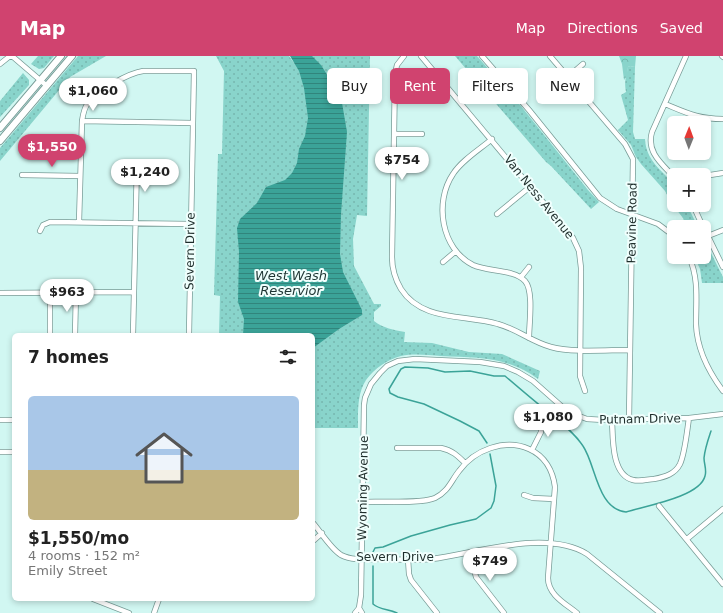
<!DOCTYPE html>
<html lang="en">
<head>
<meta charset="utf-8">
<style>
	:root { --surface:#fff; --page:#f6f6f6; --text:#222; --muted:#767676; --accent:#d0436f }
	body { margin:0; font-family:"DejaVu Sans",sans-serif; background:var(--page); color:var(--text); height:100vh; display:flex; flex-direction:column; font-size:15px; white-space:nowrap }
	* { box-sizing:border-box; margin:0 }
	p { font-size:13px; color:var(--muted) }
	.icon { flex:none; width:22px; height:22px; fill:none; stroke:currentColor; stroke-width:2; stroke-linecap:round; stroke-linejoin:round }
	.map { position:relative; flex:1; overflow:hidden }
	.side { position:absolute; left:12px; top:277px; width:303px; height:268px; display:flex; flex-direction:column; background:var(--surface); border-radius:6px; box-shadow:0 2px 6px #0003 }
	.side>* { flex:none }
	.hud { position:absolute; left:327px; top:12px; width:336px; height:36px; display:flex; gap:8px }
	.needle { width:26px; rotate:1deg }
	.controls { position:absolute; left:667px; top:60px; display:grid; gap:8px }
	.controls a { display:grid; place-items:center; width:44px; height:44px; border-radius:6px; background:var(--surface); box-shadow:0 2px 6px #0003; font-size:20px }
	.price { position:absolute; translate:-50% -34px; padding:0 9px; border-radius:14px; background:#fff; color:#222; font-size:13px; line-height:26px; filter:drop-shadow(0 1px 2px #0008) }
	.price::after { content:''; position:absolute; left:50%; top:24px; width:12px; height:9px; margin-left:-6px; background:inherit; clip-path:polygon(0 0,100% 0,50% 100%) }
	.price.current { background:var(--accent); color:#fff }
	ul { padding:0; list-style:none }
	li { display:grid; align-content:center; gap:8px; height:212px; padding:0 16px }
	li span { display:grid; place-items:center; height:124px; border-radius:6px; color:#555 }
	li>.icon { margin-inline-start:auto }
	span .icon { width:72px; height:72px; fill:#fffc; stroke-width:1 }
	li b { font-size:17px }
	h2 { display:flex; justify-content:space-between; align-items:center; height:48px; padding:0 16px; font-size:17px }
	.pill { padding:0 14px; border-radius:6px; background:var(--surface); box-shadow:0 2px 6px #0003; font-size:14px; line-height:36px }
	.pill.current { background:var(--accent); color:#fff }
	header { display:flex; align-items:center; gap:24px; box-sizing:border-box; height:56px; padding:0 20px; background:var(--accent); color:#fff }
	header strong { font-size:19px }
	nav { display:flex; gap:22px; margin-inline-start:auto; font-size:14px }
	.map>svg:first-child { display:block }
	.grass { fill:url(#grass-dots) }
	.forest { fill:url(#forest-crowns) }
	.water { fill:url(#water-rules) }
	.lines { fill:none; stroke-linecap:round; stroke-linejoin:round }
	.stream { stroke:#3ba398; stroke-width:1.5 }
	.minor-casing { stroke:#789c97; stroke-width:6 }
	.major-casing { stroke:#789c97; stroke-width:8 }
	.minor { stroke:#fff; stroke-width:4.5 }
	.major { stroke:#fff; stroke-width:6 }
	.labels { text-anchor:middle; stroke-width:4; stroke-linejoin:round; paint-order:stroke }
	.street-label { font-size:12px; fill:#1e2d2b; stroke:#f0fffd }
	.water-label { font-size:13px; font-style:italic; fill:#1f3634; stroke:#f0fffd }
</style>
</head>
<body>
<header>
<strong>Map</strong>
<nav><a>Map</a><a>Directions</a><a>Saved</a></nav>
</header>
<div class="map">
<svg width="723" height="557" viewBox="0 0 723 557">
	<defs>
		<pattern id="grass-dots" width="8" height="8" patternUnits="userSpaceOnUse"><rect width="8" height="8" fill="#89d4cb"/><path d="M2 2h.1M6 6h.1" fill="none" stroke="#76b6ae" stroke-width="1.8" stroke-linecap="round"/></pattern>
		<pattern id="forest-crowns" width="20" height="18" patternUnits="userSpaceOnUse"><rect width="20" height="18" fill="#89d4cb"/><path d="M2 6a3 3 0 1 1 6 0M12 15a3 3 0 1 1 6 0" fill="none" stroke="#76b6ae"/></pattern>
		<pattern id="water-rules" width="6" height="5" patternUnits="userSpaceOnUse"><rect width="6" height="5" fill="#3ba398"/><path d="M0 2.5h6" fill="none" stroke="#31857c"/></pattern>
	</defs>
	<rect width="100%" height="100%" fill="#d1f7f2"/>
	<path class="grass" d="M38,0h16l-10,12 -5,1 -8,-5z
		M78,0h28l-36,21 -70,84v-13z
		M216,0h73l5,7 10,-7h66l-3,160 -10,-1 -4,24 1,27 20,38h7v2l-7,6v9c9,7 20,9 31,11l-1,10 28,1 37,9 33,2 38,17 -2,8c-32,-23 -60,-21 -97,-23 -13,-1 -27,-3 -40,0 -13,3 -27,13 -35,24 -9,14 -8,32 -8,48h-45v-93h-94l1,-39 -6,-1 4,-141h4l2,-83z
		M455,0h22l44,50 67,84 11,12 -8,7 -40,-43 -5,-4z
		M630,10l5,1 -2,65 2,7h10c1,21 16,31 29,45v21h13l11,22h-12l-3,-9 -11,-14 -7,-13 -24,-27 -5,-7 -5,-12 -13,-15 10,-10 -7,-25 5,-3c-2,-11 0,-14 2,-25z
		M23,17l6,7v5l-29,32v-16z
		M704,183l19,38v6h-21l-2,-14 -5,-12h9z"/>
	<path class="forest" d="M619,0h17l-1,11 -5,-1 -2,1 -1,9 -3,4 -2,-16z"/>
	<path class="water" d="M290,0h22l9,9 20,32 6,35 -6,82 -1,40 3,18 19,38v5l-23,14 -26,19v-13h-70l1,-16 -6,-17 1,-50 -2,-24 3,-9 17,-16 9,-16 19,-7 7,-7 5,-10 2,-14 6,-13 3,-18 -4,-30 -5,-17z"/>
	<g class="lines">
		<path class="stream" d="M487,387l-8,-12 -19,-10 -36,-17 -26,-7 -8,-4 -1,-4 12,-20 4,-2 23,1 17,4 25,-1 24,5h11c14,12 28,24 43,36 12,10 26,20 35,34 13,19 14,63 43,66 19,-6 74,-15 79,-36 2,-6 -1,-12 -1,-18 1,-10 4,-18 7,-27
			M373,496l2,-4 8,-1 28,-11 39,-11 26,-6 15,-11 3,-7 2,-15 -6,-32
			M373,510v38c7,6 15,5 24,9"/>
		<defs>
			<path id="minor" d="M12,0l35,30
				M404,0l-7,9 -2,9 -3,183c0,12 3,22 9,32 21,33 64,25 97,35 19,5 34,18 53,23 21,6 56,3 79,3
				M421,0l152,182 6,13 2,17 -1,108 5,15
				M482,0l47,54 71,88 17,11 41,15 16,12
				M550,0l75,88 8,15 -4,261
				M722,0l1,1
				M0,8l10,-8
				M568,21l15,-13
				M665,48c22,9 33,15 58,15
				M82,65l111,2
				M394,78h28
				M492,83c-13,11 -30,21 -39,35 -19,28 -12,75 20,91 15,7 41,4 52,16 9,10 4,43 4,57
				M22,119l58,1
				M704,120l19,-3
				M674,121c-12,-13 -28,-25 -22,-45l34,-76
				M693,149l10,22
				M497,158l34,-28
				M79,166l3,-101c1,-7 2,-13 6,-18 8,-12 41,-30 55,-32h51l-5,264
				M704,172l19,39
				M40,175l3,-6 7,-3 140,2
				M708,180l15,-6
				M689,201c10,21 7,44 7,67 1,26 12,47 27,67
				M443,206l13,-11
				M521,221l8,-10
				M0,237l133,-1
				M50,279v-43
				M75,279l1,-43
				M133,279l4,-173
				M0,364h14
				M612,364c1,17 -1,55 21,60 7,2 15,-1 21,-1 11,-2 21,-5 26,-15 5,-11 7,-33 9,-46
				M397,392h44c11,2 17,8 24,15
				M532,394l9,-18v-12
				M0,396h14
				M524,439l9,3 21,1
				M363,446c17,-1 59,2 72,-4 13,-6 16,-17 24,-27 15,-21 46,-33 70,-22 16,7 24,22 26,38l-7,91c0,17 18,26 29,35
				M659,450l64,78
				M313,467c7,8 18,26 28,32 11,6 27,4 39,4 17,0 35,2 52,0 45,-6 114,-30 155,-5l73,59
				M687,483l36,-30
				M313,485l9,-8
				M470,497l6,24 28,36
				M408,503l1,15 2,6 26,33
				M93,543l36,14
				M359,552l3,5
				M154,557l5,-14
				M355,557l4,-5 2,-13 3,-190 1,-7 6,-14 9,-11 7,-7 11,-5 17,-2 65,3 24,4 14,6 15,9 35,31 19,7 17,1 85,-2 34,-4"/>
			<path id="major" d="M0,72l61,-72
				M0,85l72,-85"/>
		</defs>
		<use href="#minor" class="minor-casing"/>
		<use href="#major" class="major-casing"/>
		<use href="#minor" class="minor"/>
		<use href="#major" class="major"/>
	</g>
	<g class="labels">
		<g class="street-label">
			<text transform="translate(539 141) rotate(51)" y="4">Van Ness Avenue</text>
			<text transform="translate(632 167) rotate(-89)" y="4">Peavine Road</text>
			<text transform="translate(190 195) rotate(-89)" y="4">Severn Drive</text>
			<text transform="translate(640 363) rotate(-1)" y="4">Putnam Drive</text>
			<text transform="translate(363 432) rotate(-89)" y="4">Wyoming Avenue</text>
			<text x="395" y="505">Severn Drive</text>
		</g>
		<g class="water-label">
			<text x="291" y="224">West Wash<tspan x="291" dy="15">Reservior</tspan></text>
		</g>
	</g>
</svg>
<div class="controls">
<a><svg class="needle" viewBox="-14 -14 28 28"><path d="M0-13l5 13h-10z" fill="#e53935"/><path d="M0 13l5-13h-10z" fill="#767676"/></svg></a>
<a>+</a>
<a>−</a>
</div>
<b class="price" style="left:93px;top:56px">$1,060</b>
<b class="price current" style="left:52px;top:112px">$1,550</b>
<b class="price" style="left:402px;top:125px">$754</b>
<b class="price" style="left:145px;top:137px">$1,240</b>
<b class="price" style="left:67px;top:257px">$963</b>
<b class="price" style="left:548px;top:382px">$1,080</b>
<b class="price" style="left:490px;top:526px">$749</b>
<div class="hud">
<a class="pill">Buy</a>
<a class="pill current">Rent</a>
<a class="pill">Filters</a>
<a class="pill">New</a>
</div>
<section class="side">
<h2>7 homes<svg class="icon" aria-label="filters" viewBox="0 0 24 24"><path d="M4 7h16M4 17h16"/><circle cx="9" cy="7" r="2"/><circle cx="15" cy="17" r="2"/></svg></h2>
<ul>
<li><span style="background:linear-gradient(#a9c7e8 60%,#c2b280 0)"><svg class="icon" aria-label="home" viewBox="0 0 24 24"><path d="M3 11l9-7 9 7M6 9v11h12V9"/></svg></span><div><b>$1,550/mo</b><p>4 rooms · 152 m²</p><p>Emily Street</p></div></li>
</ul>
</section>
</div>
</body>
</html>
